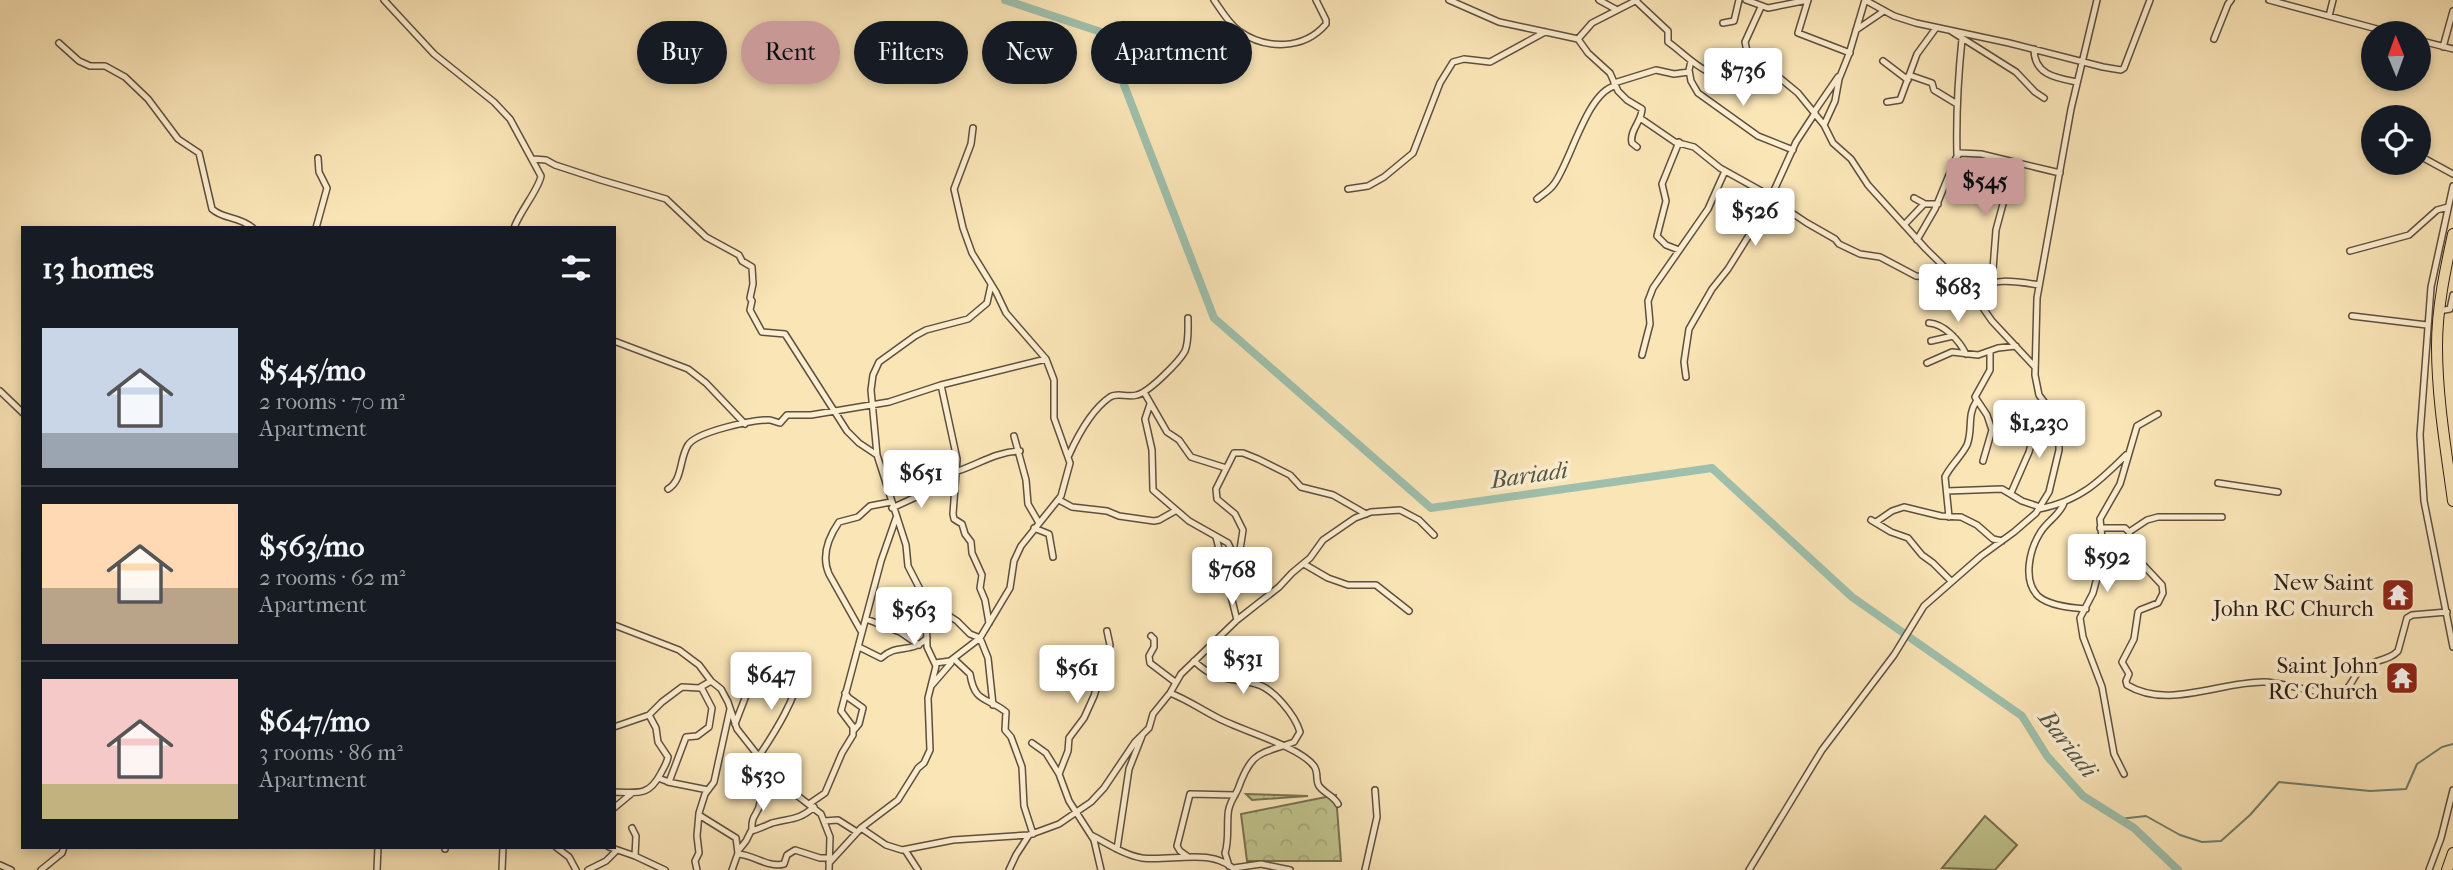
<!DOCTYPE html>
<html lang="en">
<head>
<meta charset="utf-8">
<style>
	:root { --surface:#171b24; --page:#242831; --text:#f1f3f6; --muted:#9ea1a6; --line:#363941; --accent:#c59692 }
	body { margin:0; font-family:"IM FELL French Canon",serif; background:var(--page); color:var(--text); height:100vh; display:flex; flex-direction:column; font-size:26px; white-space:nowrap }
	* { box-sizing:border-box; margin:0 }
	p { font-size:23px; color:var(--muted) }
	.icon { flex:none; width:38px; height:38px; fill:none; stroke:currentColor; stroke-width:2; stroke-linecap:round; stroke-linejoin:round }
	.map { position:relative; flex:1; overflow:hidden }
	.panel { position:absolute; left:21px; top:226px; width:595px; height:623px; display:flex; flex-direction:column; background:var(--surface); border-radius:0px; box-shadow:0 4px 10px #0003 }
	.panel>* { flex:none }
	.hud { position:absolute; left:637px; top:21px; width:665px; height:63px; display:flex; gap:14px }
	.needle { width:46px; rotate:359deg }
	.buttons { position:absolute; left:2361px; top:21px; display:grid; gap:14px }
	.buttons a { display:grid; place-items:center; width:70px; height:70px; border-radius:50%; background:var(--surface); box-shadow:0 4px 10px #0003; font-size:35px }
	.price { position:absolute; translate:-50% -60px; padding:0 16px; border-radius:7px; background:#fff; color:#222; font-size:23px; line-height:46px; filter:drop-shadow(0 2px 4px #0008) }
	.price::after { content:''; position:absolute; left:50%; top:42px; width:21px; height:16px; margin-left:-10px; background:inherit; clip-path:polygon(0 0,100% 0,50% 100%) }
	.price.selected { background:var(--accent); color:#111 }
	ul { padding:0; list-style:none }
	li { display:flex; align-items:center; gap:21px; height:175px; padding:0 21px }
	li+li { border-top:2px solid var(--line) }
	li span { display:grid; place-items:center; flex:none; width:196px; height:140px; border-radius:0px; color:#555 }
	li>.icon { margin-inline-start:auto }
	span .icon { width:84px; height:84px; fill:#fffc; stroke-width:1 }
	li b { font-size:30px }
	h2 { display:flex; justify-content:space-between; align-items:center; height:84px; padding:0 21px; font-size:30px }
	.tag { padding:0 24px; border-radius:32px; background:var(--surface); box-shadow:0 4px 10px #0003; font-size:24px; line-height:63px }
	.tag.selected { background:var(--accent); color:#111 }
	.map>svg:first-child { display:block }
	.forest { fill:url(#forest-crowns); stroke:#767052; stroke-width:2 }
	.green { fill:#c0c48d; stroke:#767052; stroke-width:2 }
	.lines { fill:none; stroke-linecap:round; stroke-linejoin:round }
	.stream { stroke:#707e70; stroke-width:2 }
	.river { stroke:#9ebfac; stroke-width:8 }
	.street-casing { stroke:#5f4f3e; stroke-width:8 }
	.highway-casing { stroke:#2b1d16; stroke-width:12 }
	.street { stroke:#fceed0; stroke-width:5 }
	.highway { stroke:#fae5b7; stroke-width:10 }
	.labels { text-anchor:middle; stroke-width:7; stroke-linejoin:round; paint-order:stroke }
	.poi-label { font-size:23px; fill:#2b1d16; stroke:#fceed0; text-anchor:end }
	.water-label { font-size:24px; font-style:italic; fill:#53564a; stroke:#fceed0 }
</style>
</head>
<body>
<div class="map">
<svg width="2453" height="870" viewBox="0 0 2453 870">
	<defs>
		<pattern id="forest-crowns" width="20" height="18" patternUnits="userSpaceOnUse" patternTransform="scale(1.75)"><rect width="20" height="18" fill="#c0c48d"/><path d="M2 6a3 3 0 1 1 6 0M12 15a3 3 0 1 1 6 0" fill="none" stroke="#a5a879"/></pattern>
	</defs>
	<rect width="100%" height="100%" fill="#fae5b7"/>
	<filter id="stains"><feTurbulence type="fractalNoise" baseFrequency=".00286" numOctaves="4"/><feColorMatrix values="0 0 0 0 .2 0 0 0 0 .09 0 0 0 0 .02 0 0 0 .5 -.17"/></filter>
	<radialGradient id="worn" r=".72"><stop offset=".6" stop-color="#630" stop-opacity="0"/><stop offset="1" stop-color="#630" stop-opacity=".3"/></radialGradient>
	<path class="forest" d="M1246,794l62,2 -56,4z
		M1336,795l5,66h-94l-6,-47z"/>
	<path class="green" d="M1985,816l32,29 -22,25 -53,-2z"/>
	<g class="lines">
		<path class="stream" d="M2119,819l27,-3 34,19 22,7 19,-1 29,-26 29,-33 91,9 36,-2 11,-25 25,-17 11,-3"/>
		<path class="river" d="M1005,0l99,33 110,285 217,190 281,-40 140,129 170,119 25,40 36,40 51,32 44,42"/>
		<defs>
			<path id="street" d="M384,0l50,54 60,48 16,17 31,57c-2,13 -21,35 -27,52
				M1214,0c7,10 15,24 25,31 27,19 65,19 87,-7v-4l-10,-20
				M1449,0l50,22 79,17
				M1599,0l18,10
				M1637,0l-45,23 -14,16 10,14 22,20 8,18 9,9 15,9c0,12 -13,22 -10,34l5,4
				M1746,0l22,8 40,-8
				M1808,0l-10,33 52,20
				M1865,0l29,16 22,7 93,20 94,24 18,3 3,-2 26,-68
				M2269,0l123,33
				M1636,1l32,30v11c18,12 43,44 67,29 6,-4 11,-11 16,-16
				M1761,7l-16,35 2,9 51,42 26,32 9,18 18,16 17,26 58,64 50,49 16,23 43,46
				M2329,16l4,-16
				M1723,23l11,-2 5,-21
				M1856,30l28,-19
				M1951,31l65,41 19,20 9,6
				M2214,39l14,-35 3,-4
				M2418,40l35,9
				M59,43l20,18 11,5h15l20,11 23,22 30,40 21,14 13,56c12,11 25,6 41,19
				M2443,47l10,-36
				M2034,49c0,26 22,29 43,33
				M1691,61l-2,9 2,11 7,12 60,43 35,14
				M1883,61l25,19
				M1909,75l23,8 2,7 23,14
				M1614,83l42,-13 18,4 15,-2
				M1887,102l13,-2 17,-46 19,-26
				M1814,112l24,-35
				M1640,118l35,24 19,5 26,21 52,29
				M1824,125l11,-24 4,-22 10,-25 16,-54
				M1679,142l-17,42 4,17 -9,35 9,9 13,5
				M2418,155l35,19
				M1957,156c-1,-39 1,-78 5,-117
				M533,159l13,1 9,5 46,15 65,19 40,38 33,18 3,6 10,6 1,17 -3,14 2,3 -2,9 12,22 23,2 62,97 12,12 18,12
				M2453,186l-22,101 -11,148 4,66 29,146
				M1348,189l20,-3 16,-9 29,-24 27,-70 13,-21 11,-3 26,3 55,-30
				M1914,198l11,6h13
				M1537,199c6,-5 13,-9 17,-15 16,-21 33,-92 61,-98
				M1771,199l36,24 28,16 4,5 21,10 20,3 36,19 40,4
				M1904,225l20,-21
				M316,228l11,-40 -8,-16 -1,-14
				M1917,240l18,-31 21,-51 4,-5 21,1 79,19
				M2350,251l59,-16 28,-25 11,-3
				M1992,282l4,-52 18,-67
				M1970,292c20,-15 45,-11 69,-7
				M2439,311l11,-2 3,-14
				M2352,316l75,9
				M1929,323c15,1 30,17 37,31
				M614,341l74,28 18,14 39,41
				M1931,341l22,-5
				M1642,355l8,-31 -2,-23 5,-13 55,-79 17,-38
				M1927,363l25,-11 26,3 20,-7 18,-2
				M1686,377l-2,-15 5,-33 23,-40 16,-20 38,-61 30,-66 19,-29
				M941,385l16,74 -4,55 1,5 8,5 3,10 6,8 1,11 10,22 -2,13 5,12 4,23
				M0,391l23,22
				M1144,392l23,40 12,8 12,17 35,11
				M1150,404l-5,15 7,31 1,40 36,31 39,22 9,19
				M1014,436l12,44 2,24 11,19
				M1069,455c9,-20 22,-45 41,-58 8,-5 17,1 27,-2 12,-3 42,-33 48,-44 4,-10 3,-22 3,-33
				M1983,461l9,-31 -5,-15 -12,-18 15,-27v-19
				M958,471c21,-7 38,-19 62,-20
				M2218,483l60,9
				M668,489c15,-9 11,-30 20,-44 8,-13 66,-26 82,-25 1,0 9,3 10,3l7,-8h24l78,-13 52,-17 105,-26
				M1947,491l55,-2 20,12 18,6
				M2011,493l18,-41 8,-28 2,-5 13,-5
				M1059,500l13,7 35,4 12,5 35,5 5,-1 16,-9
				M2064,503c-5,13 -17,18 -24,30 -10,16 -18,47 -2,63 11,10 34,12 48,13
				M892,508l24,-11 1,-7
				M2039,509c40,-8 59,-26 87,-54
				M1949,517l-4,-40c5,-11 16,-20 22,-32 6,-15 0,-30 9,-43
				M1871,520l20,12 17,6 14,17 11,8 18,18
				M1876,522l16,-11 12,-4 37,9 20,1 16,8 16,14 9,2
				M1034,528l15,6 4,23
				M2100,528h25l4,4 4,22 29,31 1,8 -5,10 -18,7 -2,2 -4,27 -12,23 7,12 -3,7 1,4c41,25 94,-4 138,-3 21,1 56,14 74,10 12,-2 13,-14 21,-22 11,-11 28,-8 38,-19l9,-33 5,-3 35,-3
				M2129,532l18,-12 11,-3h64
				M1216,537l21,83
				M1304,564l24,14 20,7h28l33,26
				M1228,580l9,-11 6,-39 -8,-16 -18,-15 -1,-10 18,-36h9l15,6 32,16 11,12 32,8 33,19
				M926,601l31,20 13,13 10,4 8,20 5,47
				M866,619l34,13 19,13
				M614,625l65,25 20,15 12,16 10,8 7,13 9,27 26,33 22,24 36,28 9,23 -1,33
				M861,631l-32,-57c-8,-18 -1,-36 10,-52l19,-5 12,-11 21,-4
				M1151,636l3,3v8l-5,9 1,7 25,19
				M859,647l22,11c18,-16 29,-3 46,-20
				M954,659l16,15c5,30 16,22 36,38l-1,18 6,7 11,30 2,39 9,28
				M1194,661c25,23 33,15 62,23 17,4 39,31 44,48l-6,10c-35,13 -42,8 -56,47 -4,9 -10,15 -10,26 -1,13 1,26 -3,38l4,13
				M935,663l15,-2 30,-23 30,-50 4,-27 7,-15 40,-50 9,-33 -16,-45v-38l-8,-21 -40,-46 -10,-21 -24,-39 -9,-25 -9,-39 17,-45 2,-16
				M932,685l19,-22
				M845,693l4,5 14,10 -4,16 -5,6
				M1170,693c18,7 32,17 48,25 24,13 81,28 96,48 5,7 1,14 5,20 6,8 14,9 19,18
				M735,724l12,-31 14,1 7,-3 13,3 13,-3
				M614,727l35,-12 13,-13 20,-15 17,1 12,-7
				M1032,743l14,10 13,21 10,27 25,39 7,30
				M759,756c18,-27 36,-56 43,-88l-4,-4
				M1059,774l9,-23 1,-13 15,-20 10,-22 16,-51 -3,-14
				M2124,774l-10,-20 -12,-67 -19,-50 -3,-19 13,-25 8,-30 1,-25 -2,-19 20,-35 17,-58 21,-12
				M658,778l11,4 17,-45 11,-1 12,-9 3,-19 -11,-21
				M668,782l40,8
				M614,792c25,1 35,4 47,-19 3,-6 6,-10 7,-16l-10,-15 -2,-14 -7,-13
				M809,804l16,-11 17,-40 11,-18v-8l-12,-16 40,-150 15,-43
				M614,808l18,-15
				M699,815l37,23 2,15 -6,17
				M824,821l14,-1 19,12
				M632,828l4,8 -1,20
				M861,828l25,17 16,5 51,-10 76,-5 30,-11 32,-22 13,-14 31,-46 14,-14 4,-14 17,-21 11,-19 56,-54 42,-33 13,-14 18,-15 13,-18 32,-22 16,-6 29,-2 19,10 15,15
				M752,831c-1,-18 6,-15 8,-28 2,-11 5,-22 10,-34
				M1091,835c16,8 33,20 51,23 29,4 69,-11 93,12
				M556,847l13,10 7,13
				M609,847l26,9 30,14
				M445,849v-2
				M1117,849l12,-80 13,-33
				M905,850l13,20
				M738,851l8,-10 5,-10c8,-2 14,-5 21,-8 18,-5 26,-2 42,-16
				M738,854c16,1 30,14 46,10l3,-9 8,-5 25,8h9
				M1187,856l-7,-5 -3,-5 13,-52 45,1
				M829,863l32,-35 37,-28 20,-32 6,-5 6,-13 -2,-52 8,-32 -9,-19 -1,-46 -18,-35 -2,-21 -29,-90 -6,-65 2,-15 6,-13 36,-26 11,-6 42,-11 19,-16 4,-18
				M0,865l11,5
				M1234,868l27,-4 29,6
				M41,870l21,-17 2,-6
				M377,870l1,-23
				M502,870l1,-23
				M588,870l18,-9 10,-10
				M697,870l-2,-9 4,-8 -2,-17 2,-23 6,-19 9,-12 16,-73
				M1009,870l7,-15 13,-20
				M1365,870l12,-53 -2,-27
				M1749,870l73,-120 72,-95 30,-49 57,-50 33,-24 22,-19 13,-21 10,-42v-11l-8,-28 -12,-16 -4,-20 2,-77 34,-189 26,-109
				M2429,870l12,-32 12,-48"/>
			<path id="highway" d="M2453,234c-8,37 -16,74 -16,112 0,52 9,104 16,155
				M2447,870l6,-17"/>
		</defs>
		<use href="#street" class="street-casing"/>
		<use href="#highway" class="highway-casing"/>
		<use href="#street" class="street"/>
		<use href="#highway" class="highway"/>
	</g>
	<defs>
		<symbol id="temple-square" viewBox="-11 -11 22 22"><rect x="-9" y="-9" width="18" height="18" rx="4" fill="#8f2418" stroke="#fceed0"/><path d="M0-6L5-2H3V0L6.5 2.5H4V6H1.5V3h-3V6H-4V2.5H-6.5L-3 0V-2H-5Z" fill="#fff"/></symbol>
	</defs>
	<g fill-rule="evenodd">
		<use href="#temple-square" x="2379" y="576" width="38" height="38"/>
		<use href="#temple-square" x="2383" y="659" width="38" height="38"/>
	</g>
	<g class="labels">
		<g class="poi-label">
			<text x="2374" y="590">New Saint<tspan x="2374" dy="26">John RC Church</tspan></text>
			<text x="2378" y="673">Saint John<tspan x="2378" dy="26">RC Church</tspan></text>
		</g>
		<g class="water-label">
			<text transform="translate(1529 475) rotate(-8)" y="8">Bariadi</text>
			<text transform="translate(2068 744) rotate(52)" y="8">Bariadi</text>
		</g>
	</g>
	<rect width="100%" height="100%" filter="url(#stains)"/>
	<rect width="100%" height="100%" fill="url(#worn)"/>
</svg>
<div class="buttons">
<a><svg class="needle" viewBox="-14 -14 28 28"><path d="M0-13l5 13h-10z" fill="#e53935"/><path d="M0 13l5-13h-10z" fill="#9ea1a6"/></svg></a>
<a><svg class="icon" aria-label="locate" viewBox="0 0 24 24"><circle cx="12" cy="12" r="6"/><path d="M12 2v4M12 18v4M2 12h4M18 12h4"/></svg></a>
</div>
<b class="price" style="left:1743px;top:108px">$736</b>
<b class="price selected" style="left:1985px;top:218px">$545</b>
<b class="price" style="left:1755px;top:248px">$526</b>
<b class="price" style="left:1958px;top:324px">$683</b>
<b class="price" style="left:2039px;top:460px">$1,230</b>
<b class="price" style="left:921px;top:510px">$651</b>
<b class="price" style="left:2107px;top:594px">$592</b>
<b class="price" style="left:1232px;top:607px">$768</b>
<b class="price" style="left:914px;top:647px">$563</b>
<b class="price" style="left:1243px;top:696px">$531</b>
<b class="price" style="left:1077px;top:705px">$561</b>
<b class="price" style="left:771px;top:712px">$647</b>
<b class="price" style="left:763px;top:813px">$530</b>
<div class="hud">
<a class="tag">Buy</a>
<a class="tag selected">Rent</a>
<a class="tag">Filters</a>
<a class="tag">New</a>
<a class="tag">Apartment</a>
</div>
<section class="panel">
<h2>13 homes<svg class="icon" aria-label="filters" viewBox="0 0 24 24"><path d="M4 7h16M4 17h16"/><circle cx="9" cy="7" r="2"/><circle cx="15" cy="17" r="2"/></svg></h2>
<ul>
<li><span style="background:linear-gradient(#c9d6e8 75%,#9aa5b1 0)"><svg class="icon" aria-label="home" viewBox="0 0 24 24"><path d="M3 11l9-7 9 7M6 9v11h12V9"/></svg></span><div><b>$545/mo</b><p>2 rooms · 70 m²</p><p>Apartment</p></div></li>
<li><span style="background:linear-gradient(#ffd9b3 60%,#b9a48a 0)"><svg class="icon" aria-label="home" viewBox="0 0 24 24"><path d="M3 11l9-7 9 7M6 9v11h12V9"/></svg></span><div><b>$563/mo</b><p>2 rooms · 62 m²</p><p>Apartment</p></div></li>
<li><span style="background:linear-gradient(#f6c9c9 75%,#c2b280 0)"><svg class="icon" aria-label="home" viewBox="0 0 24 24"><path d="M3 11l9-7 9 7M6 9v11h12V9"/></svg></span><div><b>$647/mo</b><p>3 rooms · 86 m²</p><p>Apartment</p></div></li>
</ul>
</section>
</div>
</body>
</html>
